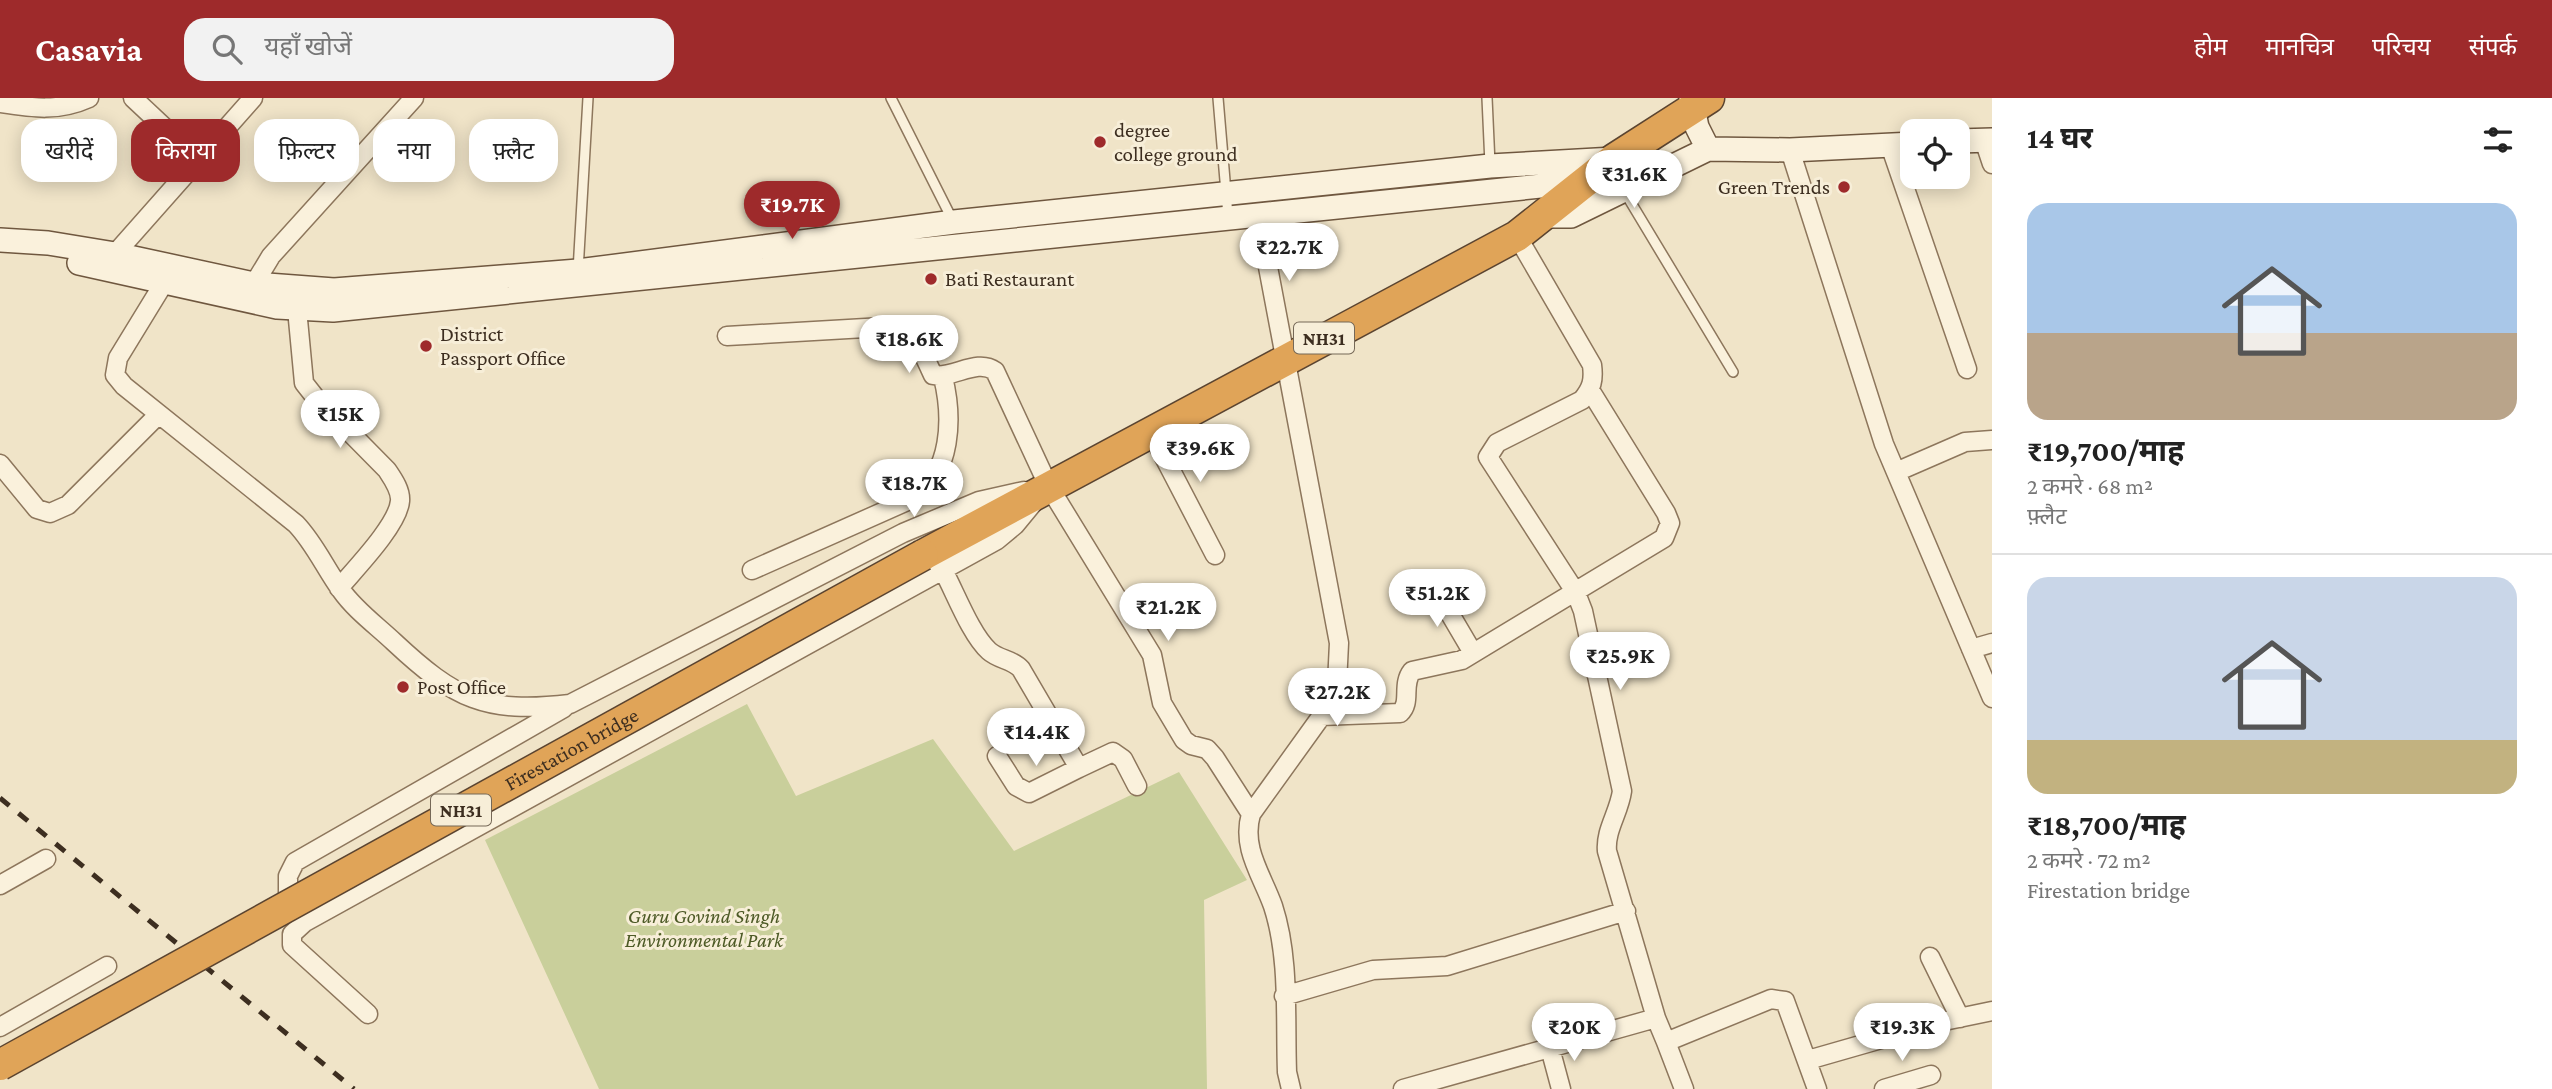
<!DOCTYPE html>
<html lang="hi">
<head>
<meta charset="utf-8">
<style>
	:root { --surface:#fff; --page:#f2f2f2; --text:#222; --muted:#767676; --line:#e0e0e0; --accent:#9e2a2b }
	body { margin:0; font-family:"Crimson Pro","Noto Sans Devanagari",serif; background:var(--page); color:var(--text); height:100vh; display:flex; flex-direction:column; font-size:26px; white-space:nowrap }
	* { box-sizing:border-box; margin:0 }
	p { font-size:23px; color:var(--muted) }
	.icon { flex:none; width:38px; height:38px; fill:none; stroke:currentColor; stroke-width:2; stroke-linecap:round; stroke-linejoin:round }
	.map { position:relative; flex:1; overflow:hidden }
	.details { display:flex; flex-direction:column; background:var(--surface); width:560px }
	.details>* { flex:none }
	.hud { position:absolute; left:21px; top:21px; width:665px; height:63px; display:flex; gap:14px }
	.controls { position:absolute; left:1900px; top:21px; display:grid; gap:14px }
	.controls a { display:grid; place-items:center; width:70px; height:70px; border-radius:14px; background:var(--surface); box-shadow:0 4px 18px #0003; font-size:35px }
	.price { position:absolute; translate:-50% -60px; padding:0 16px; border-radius:24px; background:#fff; color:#222; font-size:23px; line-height:46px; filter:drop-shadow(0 2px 4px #0008) }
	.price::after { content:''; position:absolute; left:50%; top:42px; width:21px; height:16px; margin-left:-10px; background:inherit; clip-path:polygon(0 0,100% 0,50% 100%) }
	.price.current { background:var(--accent); color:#fff }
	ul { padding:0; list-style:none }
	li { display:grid; align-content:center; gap:14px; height:371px; padding:0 35px }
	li+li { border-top:2px solid var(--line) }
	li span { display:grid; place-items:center; height:217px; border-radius:21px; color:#555 }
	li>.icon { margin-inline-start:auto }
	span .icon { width:126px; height:126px; fill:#fffc; stroke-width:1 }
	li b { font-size:30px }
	h2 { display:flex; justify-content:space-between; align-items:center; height:84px; padding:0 35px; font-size:30px }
	.pill { padding:0 24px; border-radius:21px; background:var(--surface); box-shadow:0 4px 18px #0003; font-size:24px; line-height:63px }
	.pill.current { background:var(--accent); color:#fff }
	header { display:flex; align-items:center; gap:42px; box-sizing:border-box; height:98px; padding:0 35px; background:var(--accent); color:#fff }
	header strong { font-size:33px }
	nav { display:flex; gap:38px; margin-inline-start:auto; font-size:24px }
	.search { width:490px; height:63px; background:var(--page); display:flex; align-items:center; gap:18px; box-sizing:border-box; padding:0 24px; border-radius:21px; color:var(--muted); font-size:26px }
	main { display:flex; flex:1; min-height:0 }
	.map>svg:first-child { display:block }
	.green { fill:#c9cf9b }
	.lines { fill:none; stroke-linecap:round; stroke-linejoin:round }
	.lane-casing { stroke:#8d765c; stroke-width:12 }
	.street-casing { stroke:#8d765c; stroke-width:21 }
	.secondary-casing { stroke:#6f573f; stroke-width:26 }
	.highway-casing { stroke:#5b4430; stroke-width:33 }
	.lane { stroke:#faf1dc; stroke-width:9 }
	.street { stroke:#faf1dc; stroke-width:18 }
	.secondary { stroke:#faf1dc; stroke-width:23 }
	.highway { stroke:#e0a458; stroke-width:30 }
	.rail { stroke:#3d2e20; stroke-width:5; stroke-dasharray:12 12; stroke-linecap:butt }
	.highway-bridge-casing { stroke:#5b4430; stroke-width:33; stroke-linecap:butt }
	.highway-bridge { stroke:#e0a458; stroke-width:30 }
	.poi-dot { fill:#9e2a2b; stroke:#f7eed8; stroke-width:2.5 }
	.labels { text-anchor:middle; stroke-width:6; stroke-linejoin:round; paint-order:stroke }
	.shield { fill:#f7eed8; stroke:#756857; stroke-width:2 }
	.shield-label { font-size:19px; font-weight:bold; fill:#3d2e20 }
	.poi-label { font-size:21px; fill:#3d2e20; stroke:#f7eed8; text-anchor:start }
	.street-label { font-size:21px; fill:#3d2e20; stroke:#f7eed8 }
	.park-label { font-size:21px; font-style:italic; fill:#4d5a26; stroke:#f7eed8 }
</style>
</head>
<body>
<header>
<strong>Casavia</strong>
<div class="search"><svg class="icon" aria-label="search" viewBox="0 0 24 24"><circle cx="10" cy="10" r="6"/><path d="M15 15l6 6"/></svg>यहाँ खोजें</div>
<nav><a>होम</a><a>मानचित्र</a><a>परिचय</a><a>संपर्क</a></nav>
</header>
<main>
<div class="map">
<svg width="1992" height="991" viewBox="0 0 1992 991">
	<rect width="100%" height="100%" fill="#f0e4c8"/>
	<path class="green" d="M747,606l49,92 137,-57 81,112 165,-79 68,108 -43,20 3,189h-608l-114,-249z"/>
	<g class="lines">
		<defs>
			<path id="lane" d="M891,0l62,123
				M1218,0l10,118
				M1487,0l3,66
				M1624,93l109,181
				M578,173l10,-173"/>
			<path id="street" d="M133,0l65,61
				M0,5c33,5 58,9 89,-5
				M1984,42l8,24
				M1890,47l77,224
				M1790,52l94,294 108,254
				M1258,116l81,429 -2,41 -9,23 -77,107c-10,34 11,61 22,92 17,52 12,112 14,166l4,17
				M1517,138l75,129c2,15 0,23 -10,35l-85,43 -9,14 88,136 7,18 39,180c-3,22 -17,39 -15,60l49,167 10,24 105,-43 14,2 32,88
				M115,156l138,-156
				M170,175l-52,85 -3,17 9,11 172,138c19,20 29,44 45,66 14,20 35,35 53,52 61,57 91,72 176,62l333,-171 76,-32 45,-10
				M254,186l17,-28 143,-158
				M297,211l7,74 11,14 72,73c6,9 14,20 13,31 -2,24 -45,68 -61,87
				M727,238l173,-10 15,10 18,39c20,4 44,-17 62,-4l53,114 104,170 10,48 22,37 7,5 16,4 8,9 36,56
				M1151,334l64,123
				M0,366l37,45 13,4 18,-8 91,-91
				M1896,374l69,-30 27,-2
				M752,472l162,-72c38,-26 39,-80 29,-121
				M943,472c12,22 28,65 46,81 10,9 23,8 32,18l58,99 34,-16 10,7 14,27
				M1433,487l40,68
				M1971,551l21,-6
				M1321,618l79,-3c12,-11 1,-28 12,-42l50,-11 202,-122 6,-15 -4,-10 -76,-123
				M997,658l19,30 13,7 50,-25
				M0,787l46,-26
				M300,807l-12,-11v-18l7,-14 269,-154
				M1930,859l30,61
				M1284,898l89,-26 74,-4 179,-55
				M368,916l-76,-69v-11l13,-12 692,-382 18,-15 19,-23
				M0,929l107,-61
				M1666,944l18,47
				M1550,950l11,41
				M1808,962l136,-39 48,-10
				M1403,991l253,-71
				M1884,991l47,-14"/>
			<path id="secondary" d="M1691,0l6,29 11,22 82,1 123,-6
				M1958,43l34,-1
				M1545,118h26l137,-67
				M0,142l48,3 67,11 139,30 80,6 244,-19 376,-49 536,-56 124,-7
				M79,165l198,44 56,3 1257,-129"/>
			<path id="highway" d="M923,457l594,-319 97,-77 95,-61"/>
		</defs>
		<use href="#lane" class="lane-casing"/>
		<use href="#street" class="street-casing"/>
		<use href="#secondary" class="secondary-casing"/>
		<use href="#highway" class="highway-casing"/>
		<use href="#lane" class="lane"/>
		<use href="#street" class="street"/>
		<use href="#secondary" class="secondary"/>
		<use href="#highway" class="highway"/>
		<path class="rail" d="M0,700l354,291"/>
		<defs>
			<g id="highway-bridge">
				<path id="s1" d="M0,967l923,-510"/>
			</g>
		</defs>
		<use href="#highway-bridge" class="highway-bridge-casing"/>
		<use href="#highway-bridge" class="highway-bridge"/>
	</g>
	<g class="poi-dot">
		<circle cx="1100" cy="44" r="7"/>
		<circle cx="1844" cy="89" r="7"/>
		<circle cx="931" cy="181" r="7"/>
		<circle cx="426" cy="248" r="7"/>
		<circle cx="403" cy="589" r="7"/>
	</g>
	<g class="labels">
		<g class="shield">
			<rect x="1294" y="224.5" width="60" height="31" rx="5"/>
			<rect x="431" y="696.5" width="60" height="31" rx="5"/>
		</g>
		<g class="shield-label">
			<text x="1324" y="247">NH31</text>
			<text x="461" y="719">NH31</text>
		</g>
		<g class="poi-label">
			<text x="1114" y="39">degree<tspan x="1114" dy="24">college ground</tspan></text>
			<text x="1830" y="96" text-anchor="end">Green Trends</text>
			<text x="945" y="188">Bati Restaurant</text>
			<text x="440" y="243">District<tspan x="440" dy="24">Passport Office</tspan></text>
			<text x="417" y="596">Post Office</text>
		</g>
		<g class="street-label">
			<text dy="7" stroke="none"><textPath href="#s1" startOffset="653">Firestation bridge</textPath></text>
		</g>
		<g class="park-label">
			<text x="704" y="825">Guru Govind Singh<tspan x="704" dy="24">Environmental Park</tspan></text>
		</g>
	</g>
</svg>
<div class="controls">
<a><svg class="icon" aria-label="locate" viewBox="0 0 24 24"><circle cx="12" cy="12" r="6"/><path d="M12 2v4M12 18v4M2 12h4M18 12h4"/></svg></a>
</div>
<b class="price" style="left:1634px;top:112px">₹31.6K</b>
<b class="price current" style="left:792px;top:143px">₹19.7K</b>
<b class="price" style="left:1289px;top:185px">₹22.7K</b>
<b class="price" style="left:909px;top:277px">₹18.6K</b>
<b class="price" style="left:340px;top:352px">₹15K</b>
<b class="price" style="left:1200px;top:386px">₹39.6K</b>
<b class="price" style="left:914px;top:421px">₹18.7K</b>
<b class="price" style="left:1437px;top:531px">₹51.2K</b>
<b class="price" style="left:1168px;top:545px">₹21.2K</b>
<b class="price" style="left:1620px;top:594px">₹25.9K</b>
<b class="price" style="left:1337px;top:630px">₹27.2K</b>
<b class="price" style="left:1036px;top:670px">₹14.4K</b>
<b class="price" style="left:1574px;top:965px">₹20K</b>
<b class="price" style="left:1902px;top:965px">₹19.3K</b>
<div class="hud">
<a class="pill">खरीदें</a>
<a class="pill current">किराया</a>
<a class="pill">फ़िल्टर</a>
<a class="pill">नया</a>
<a class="pill">फ़्लैट</a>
</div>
</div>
<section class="details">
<h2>14 घर<svg class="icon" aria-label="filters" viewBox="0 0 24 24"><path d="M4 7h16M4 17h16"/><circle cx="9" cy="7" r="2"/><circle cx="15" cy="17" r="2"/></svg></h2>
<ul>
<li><span style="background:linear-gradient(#a9c7e8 60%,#b9a48a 0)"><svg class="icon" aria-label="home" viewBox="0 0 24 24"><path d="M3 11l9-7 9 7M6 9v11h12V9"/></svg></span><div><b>₹19,700/माह</b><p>2 कमरे · 68 m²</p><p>फ़्लैट</p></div></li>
<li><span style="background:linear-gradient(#c9d6e8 75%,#c2b280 0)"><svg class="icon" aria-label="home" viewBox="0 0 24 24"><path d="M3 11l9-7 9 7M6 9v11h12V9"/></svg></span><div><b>₹18,700/माह</b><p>2 कमरे · 72 m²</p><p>Firestation bridge</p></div></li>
</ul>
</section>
</main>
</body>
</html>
